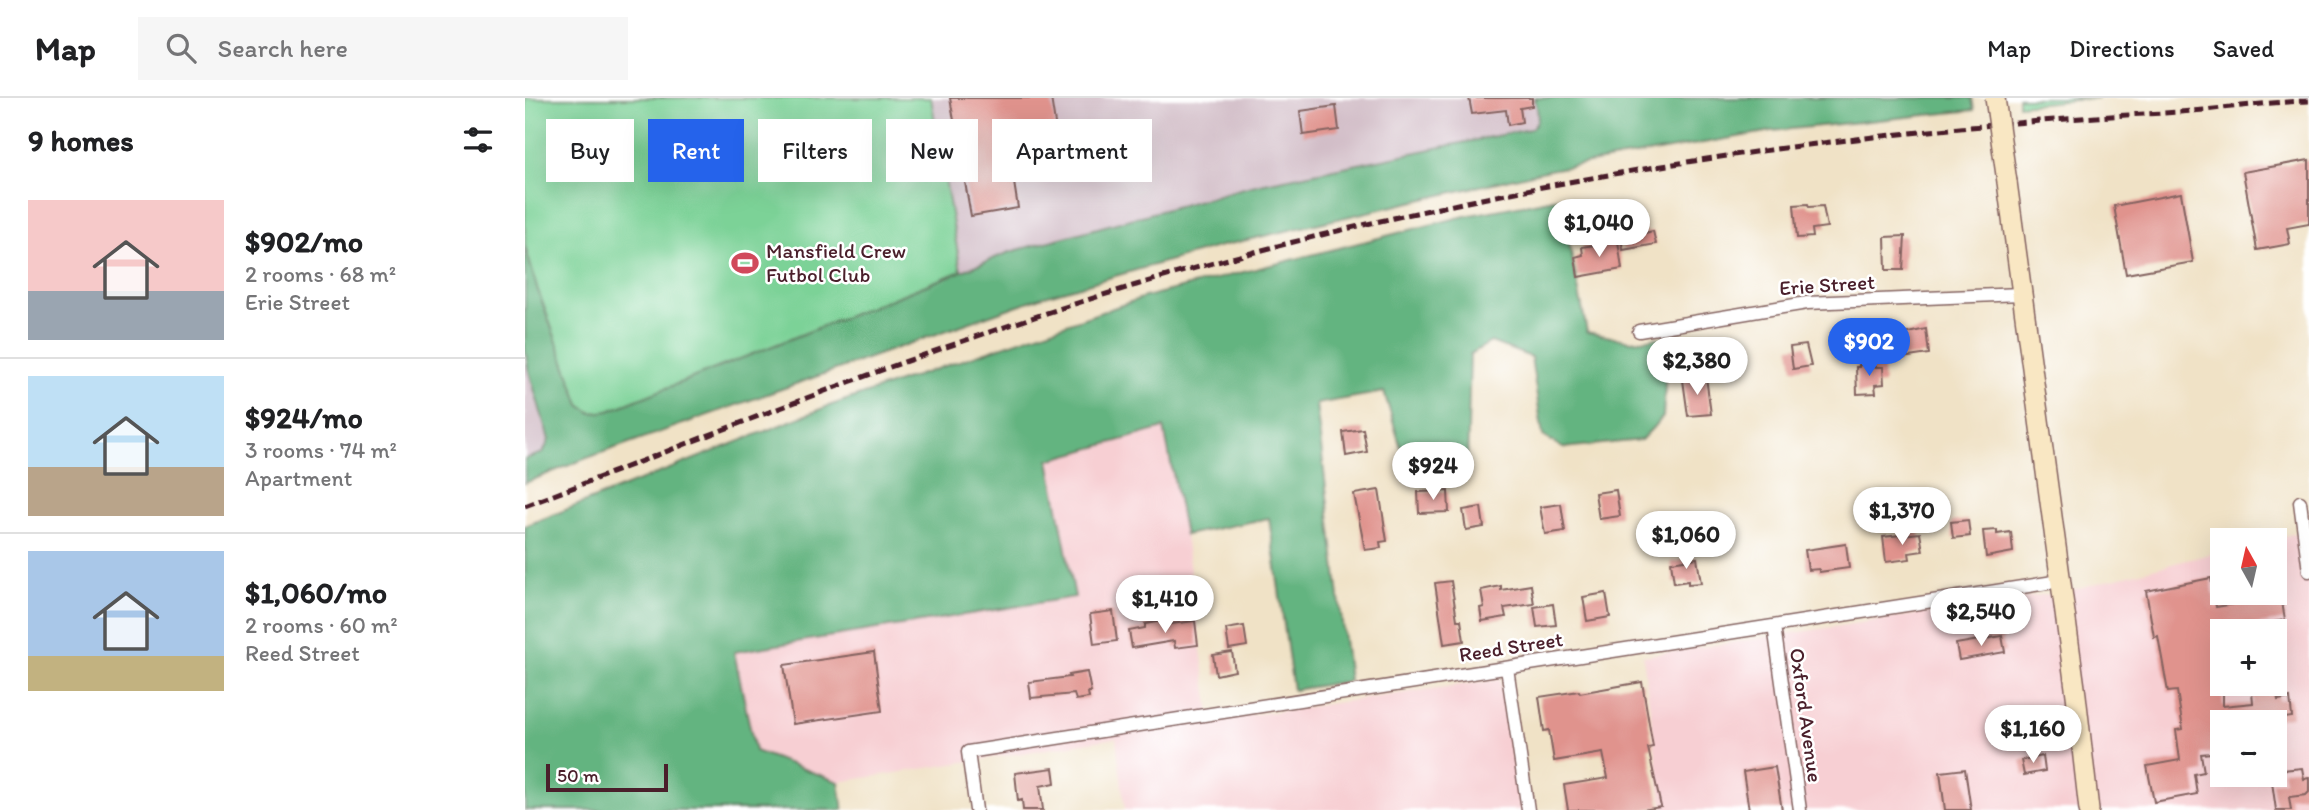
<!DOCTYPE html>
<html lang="en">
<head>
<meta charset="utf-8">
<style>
	:root { --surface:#fff; --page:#f6f6f6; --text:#202124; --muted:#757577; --line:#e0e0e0; --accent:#2563eb }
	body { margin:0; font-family:Itim,sans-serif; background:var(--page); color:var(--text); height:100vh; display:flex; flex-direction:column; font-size:26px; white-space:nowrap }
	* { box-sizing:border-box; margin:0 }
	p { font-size:23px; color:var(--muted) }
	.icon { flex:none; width:38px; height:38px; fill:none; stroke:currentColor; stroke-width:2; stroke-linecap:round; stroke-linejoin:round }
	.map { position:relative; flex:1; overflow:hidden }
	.side { display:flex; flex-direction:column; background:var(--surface); width:525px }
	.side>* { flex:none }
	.guide { position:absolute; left:21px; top:21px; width:665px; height:63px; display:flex; gap:14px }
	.needle { width:46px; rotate:352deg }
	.fabs { position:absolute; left:1685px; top:430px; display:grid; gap:14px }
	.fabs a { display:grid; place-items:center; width:77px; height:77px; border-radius:0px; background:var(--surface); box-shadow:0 7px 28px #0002; font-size:35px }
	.scale { position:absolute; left:21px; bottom:18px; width:122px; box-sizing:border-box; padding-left:7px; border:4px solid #4a1f2b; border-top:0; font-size:19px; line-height:24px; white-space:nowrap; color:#4a1f2b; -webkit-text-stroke:5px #fff; paint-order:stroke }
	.price { position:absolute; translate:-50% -60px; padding:0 16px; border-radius:24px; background:#fff; color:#222; font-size:23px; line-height:46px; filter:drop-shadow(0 2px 4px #0008) }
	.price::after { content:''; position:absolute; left:50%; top:42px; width:21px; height:16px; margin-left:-10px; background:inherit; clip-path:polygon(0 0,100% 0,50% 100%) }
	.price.active { background:var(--accent); color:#fff }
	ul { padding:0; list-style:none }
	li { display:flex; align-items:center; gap:21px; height:175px; padding:0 28px }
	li+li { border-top:2px solid var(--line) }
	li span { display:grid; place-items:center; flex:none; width:196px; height:140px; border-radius:0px; color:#555 }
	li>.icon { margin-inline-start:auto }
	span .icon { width:84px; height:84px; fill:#fffc; stroke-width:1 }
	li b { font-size:30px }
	h2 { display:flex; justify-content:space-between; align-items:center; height:84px; padding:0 28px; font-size:30px }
	.pill { padding:0 24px; border-radius:0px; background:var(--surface); box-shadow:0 7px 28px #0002; font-size:24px; line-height:63px }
	.pill.active { background:var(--accent); color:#fff }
	header { display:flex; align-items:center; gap:42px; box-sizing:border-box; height:98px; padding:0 35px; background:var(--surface); border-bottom:2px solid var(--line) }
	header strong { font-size:33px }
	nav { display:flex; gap:38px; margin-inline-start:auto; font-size:24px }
	.search { width:490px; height:63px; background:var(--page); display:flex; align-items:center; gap:18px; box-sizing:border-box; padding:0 24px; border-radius:0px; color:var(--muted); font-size:26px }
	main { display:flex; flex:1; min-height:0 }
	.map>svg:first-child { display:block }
	.built { fill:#f7cfd3; fill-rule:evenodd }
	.industrial { fill:#d2bdc7 }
	.green { fill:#7bd297; stroke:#627861; stroke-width:2 }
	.forest { fill:#64b480; stroke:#576a56; stroke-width:2 }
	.building { fill:#e0938d }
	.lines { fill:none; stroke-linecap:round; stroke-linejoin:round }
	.minor-casing { stroke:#846361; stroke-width:15 }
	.secondary-casing { stroke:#846361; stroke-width:22 }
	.minor { stroke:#fff; stroke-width:12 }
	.secondary { stroke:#f9e7c3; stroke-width:19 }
	.rail { stroke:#4a1f2b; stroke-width:5; stroke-dasharray:10 5; stroke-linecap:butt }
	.secondary-bridge-casing { stroke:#846361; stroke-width:22; stroke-linecap:butt }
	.secondary-bridge { stroke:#f9e7c3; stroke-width:19 }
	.labels { text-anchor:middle; stroke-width:5; stroke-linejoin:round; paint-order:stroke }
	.poi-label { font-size:21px; fill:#4a1f2b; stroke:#fff; text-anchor:start }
	.street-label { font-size:21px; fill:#4a1f2b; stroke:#fff }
</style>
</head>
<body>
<header>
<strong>Map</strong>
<div class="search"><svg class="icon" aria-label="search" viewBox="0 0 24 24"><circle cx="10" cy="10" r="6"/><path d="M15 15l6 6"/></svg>Search here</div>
<nav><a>Map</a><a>Directions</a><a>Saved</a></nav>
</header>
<main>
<section class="side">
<h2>9 homes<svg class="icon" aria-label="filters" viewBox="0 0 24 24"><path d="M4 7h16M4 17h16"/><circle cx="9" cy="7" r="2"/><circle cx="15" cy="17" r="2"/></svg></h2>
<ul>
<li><span style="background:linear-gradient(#f6c9c9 65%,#9aa5b1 0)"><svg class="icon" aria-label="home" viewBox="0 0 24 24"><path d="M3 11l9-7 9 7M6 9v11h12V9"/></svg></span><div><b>$902/mo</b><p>2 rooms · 68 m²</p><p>Erie Street</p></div></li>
<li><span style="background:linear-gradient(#bfe0f5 65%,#b9a48a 0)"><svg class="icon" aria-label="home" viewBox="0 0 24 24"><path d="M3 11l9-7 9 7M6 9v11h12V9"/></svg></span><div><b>$924/mo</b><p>3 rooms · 74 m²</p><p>Apartment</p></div></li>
<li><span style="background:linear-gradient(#a9c7e8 75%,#c2b280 0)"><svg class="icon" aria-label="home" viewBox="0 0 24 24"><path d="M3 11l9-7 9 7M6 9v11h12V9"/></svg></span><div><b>$1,060/mo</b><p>2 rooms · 60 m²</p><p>Reed Street</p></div></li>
</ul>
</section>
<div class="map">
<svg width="1784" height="712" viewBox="0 0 1784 712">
	<rect width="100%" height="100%" fill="#fff"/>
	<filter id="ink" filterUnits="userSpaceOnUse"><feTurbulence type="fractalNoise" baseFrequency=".0143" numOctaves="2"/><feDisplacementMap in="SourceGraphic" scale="14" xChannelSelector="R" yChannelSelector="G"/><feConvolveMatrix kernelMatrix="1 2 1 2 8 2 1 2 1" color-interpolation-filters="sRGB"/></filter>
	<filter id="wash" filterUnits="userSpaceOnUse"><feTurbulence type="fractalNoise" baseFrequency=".00686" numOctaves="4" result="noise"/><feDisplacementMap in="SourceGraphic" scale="28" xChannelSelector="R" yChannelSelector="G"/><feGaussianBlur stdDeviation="1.57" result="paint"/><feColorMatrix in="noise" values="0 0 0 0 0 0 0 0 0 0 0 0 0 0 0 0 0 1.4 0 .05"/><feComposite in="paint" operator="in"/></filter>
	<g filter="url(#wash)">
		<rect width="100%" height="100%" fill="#f0e2c6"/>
		<path class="built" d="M640,330l20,107 26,186 289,-42 21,131h-396l-9,-72 -277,44 -84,-30 -21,-100 341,-55 -26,-137z
			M1784,432v280h-646l-20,-154 420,-64 159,-41 1,42h52v-52h-10zM1698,534h52v52h-52zM1698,625h52v52h-52z"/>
		<path class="industrial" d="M406,0h604l4,19 -3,8 -5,4 -276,56 -245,67 -49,19z
			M0,249l3,21 21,72 -6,13 -18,6z"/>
		<path class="green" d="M0,0h406l30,173 -352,140 -17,2 -12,-8 -43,-117 -12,-42z
			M1493,0h80l-80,7z"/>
		<path class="forest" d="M1010,0h437l2,12 -202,21 -223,39 -328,76 -180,51 -454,161 -62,25v-24l18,-6 6,-13 -21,-72 -3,-21v-101l12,42 43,117 12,8 17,-2 401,-159 245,-67 275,-56c12,-8 7,-19 5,-31z
			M1035,100l27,134 43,9 38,-4 -5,80 -22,23 -78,8 -20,-12 -12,-79 -40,-15 -21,12 -3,114 -59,3 -24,-79 -68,12 33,277 -56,9 -24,-172 -84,17 -21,-107 -115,32 26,137 -341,55 21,99 84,31 4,28h-318v-284l301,-119 319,-110 320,-81z"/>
		<g id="blocks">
			<path class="building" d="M425,0h101l8,51 -49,8 8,51 -47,8z
				M944,0h63v8l-12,2 2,14 -14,3 -2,-15 -34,4z
				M811,8l3,24 -36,5 -3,-24z
				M1784,62v64l-22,4 3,16 -33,6 -14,-78z
				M1656,95l12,69 -67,12 -12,-68z
				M1283,106l1,3 14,-1 4,21 -15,2 1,8 -16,1 -3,-33z
				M1119,128l1,7 8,-2 3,13 -33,6 -3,-19z
				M1380,138l-2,34h-17l-1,-33z
				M1093,143l4,28 -44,8 -3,-20 8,-2 -1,-8z
				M1401,231l3,25 -27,4 -3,-23z
				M1281,247l5,21 -18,3 -3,-22z
				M1349,266v3h9l1,17 -9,1 1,8 -19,1 -1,-27h3v-2z
				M1181,279l5,37 -23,2 -5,-36z
				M838,331l4,23 -21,4 -3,-24z
				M854,392l8,51 -7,1 1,6 -16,2 -11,-56z
				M1091,392l4,26 -21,3 -4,-26z
				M923,393l1,21 -30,1 -1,-21z
				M1036,406l4,27 -20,3 -5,-27z
				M956,409l3,20 -18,3 -3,-20z
				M1443,422l2,16 -17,2 -2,-16z
				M1472,432v4l14,-2 2,20 -27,5 -3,-26z
				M1395,435l3,18 -14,2 1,6 -24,3 -3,-25z
				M1321,446l3,24 -30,4v-3l-11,1 -3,-20z
				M1172,460l4,25 -13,1v-3l-14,2 -3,-21z
				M1686,480l5,29 65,-11 4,24 -62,11v75l30,-3 -1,-12 24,-3 2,12 12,-2 2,19 -43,6h-26v29l-22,2 3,18 -10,2 3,20 -43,8 -7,-36 33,-6 -4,-30 7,-1 -6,-38 -9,1 -10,-56 -4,1 -8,-46z
				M926,483l6,39h4l3,21 -20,3 -9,-61z
				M1006,487l3,19 -30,4 2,9 -24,4 -2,-13 4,-1 -3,-17 20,-4v4z
				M1081,495l4,24 -23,4 -4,-24z
				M1028,506l3,21 -19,2 -3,-20z
				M588,513l4,30 -23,3 -4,-30z
				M637,523l1,4 32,-4 3,24 -23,3 -1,-7 -42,7 -3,-17 16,-3v-4z
				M719,528l3,20 -18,3 -3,-20z
				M1477,538l3,16 -46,8 -3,-16z
				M349,554l8,59 -89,13 -9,-59z
				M707,554l3,19 -19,4 -3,-20z
				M562,574l4,20h-3l1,6 -13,2 -2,-6 -43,4 -2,-16 41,-5 -1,-2z
				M1117,584l11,65 -5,1 13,59 -19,3h-74l-4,-25 44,-7 -5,-25 -49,8 -5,-31 -5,1 -5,-34 40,-6 1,2z
				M1518,658l2,15 -21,4 -3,-15z
				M1250,669l7,43h-33l-6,-38z
				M528,670l2,15 -15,3 3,24h-20l-1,-10 -4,1 -3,-28z
				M1777,670l2,11 5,-1v14l-3,3 -17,2 2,13h-15l-4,-28 12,-2 -1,-10z
				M1440,671l6,41h-26l-5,-38z"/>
		</g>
	</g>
	<g filter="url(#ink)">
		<use href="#blocks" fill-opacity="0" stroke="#846361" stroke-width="2"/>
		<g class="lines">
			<defs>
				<path id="minor" d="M1114,233l168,-28 214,-9
					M1775,404l9,69
					M1249,528l26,184
					M982,570l21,142
					M451,712l-8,-58 1092,-171"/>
				<path id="secondary" d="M1482,84l69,513 13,115"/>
			</defs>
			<use href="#minor" class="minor-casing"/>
			<use href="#secondary" class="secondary-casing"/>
			<use href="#minor" class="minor"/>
			<use href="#secondary" class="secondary"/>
			<path class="rail" d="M0,408c204,-78 408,-161 618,-223 335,-98 670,-151 1019,-170 49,-2 98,-11 147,-12"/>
			<defs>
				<path id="secondary-bridge" d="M1470,0l12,84"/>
			</defs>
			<use href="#secondary-bridge" class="secondary-bridge-casing"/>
			<use href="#secondary-bridge" class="secondary-bridge"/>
		</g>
	</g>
	<defs>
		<symbol id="stadium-bare" viewBox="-9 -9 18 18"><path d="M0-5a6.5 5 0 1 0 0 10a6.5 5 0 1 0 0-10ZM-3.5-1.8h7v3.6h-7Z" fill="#d1495b" stroke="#fff" stroke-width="2.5" paint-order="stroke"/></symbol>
	</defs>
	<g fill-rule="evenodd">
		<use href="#stadium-bare" x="201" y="146" width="38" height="38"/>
	</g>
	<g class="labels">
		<g class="poi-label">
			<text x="241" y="160">Mansfield Crew<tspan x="241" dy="24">Futbol Club</tspan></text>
		</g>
		<g class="street-label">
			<text transform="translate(1302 187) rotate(-4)" y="7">Erie Street</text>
			<text transform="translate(986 549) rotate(-9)" y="7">Reed Street</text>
			<text transform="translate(1281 617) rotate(82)" y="7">Oxford Avenue</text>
		</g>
	</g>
</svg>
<div class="fabs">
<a><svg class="needle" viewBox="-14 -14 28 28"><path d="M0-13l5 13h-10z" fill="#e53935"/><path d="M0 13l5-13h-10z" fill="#757577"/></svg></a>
<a>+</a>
<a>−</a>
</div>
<div class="scale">50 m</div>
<b class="price" style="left:1074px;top:161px">$1,040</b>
<b class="price active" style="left:1344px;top:280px">$902</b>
<b class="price" style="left:1172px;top:299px">$2,380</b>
<b class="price" style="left:908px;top:404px">$924</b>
<b class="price" style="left:1377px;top:449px">$1,370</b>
<b class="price" style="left:1161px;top:473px">$1,060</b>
<b class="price" style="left:640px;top:537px">$1,410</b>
<b class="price" style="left:1456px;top:550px">$2,540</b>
<b class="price" style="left:1508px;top:667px">$1,160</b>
<div class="guide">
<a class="pill">Buy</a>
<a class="pill active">Rent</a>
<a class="pill">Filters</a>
<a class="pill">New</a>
<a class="pill">Apartment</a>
</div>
</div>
</main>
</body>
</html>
